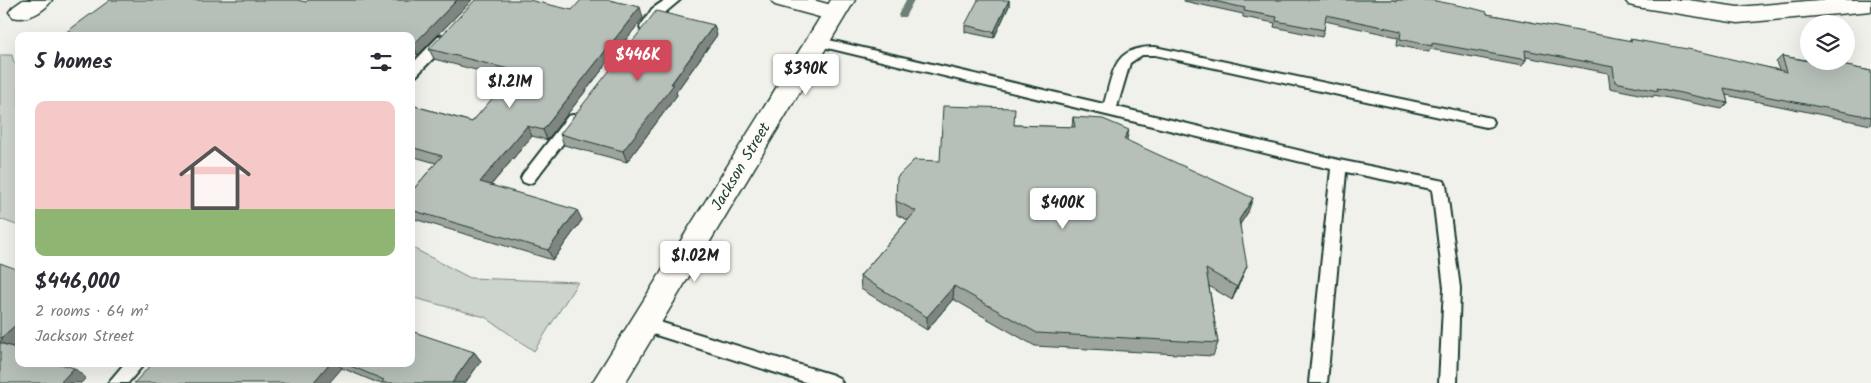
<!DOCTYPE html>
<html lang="en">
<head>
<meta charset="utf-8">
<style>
	:root { --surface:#fff; --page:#f7f7f7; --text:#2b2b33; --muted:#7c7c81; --line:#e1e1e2; --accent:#d1495b }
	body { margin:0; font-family:Kalam,sans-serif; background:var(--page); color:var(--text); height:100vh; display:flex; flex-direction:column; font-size:19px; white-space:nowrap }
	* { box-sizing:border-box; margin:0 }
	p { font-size:16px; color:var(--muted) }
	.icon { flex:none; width:28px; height:28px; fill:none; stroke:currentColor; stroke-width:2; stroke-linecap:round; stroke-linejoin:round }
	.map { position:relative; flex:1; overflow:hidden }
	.side { position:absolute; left:15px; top:32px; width:400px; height:335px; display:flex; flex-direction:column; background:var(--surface); border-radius:10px; box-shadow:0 5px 20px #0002 }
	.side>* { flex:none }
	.controls { position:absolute; left:1800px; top:15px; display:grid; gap:10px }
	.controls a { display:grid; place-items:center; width:55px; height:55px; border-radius:50%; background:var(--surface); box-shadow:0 5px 20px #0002; font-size:25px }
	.price { position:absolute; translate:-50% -42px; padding:0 11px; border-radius:5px; background:#fff; color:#222; font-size:16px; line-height:32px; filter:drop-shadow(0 1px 2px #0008) }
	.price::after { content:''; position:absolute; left:50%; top:30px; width:15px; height:11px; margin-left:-8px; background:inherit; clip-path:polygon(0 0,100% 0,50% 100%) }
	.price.active { background:var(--accent); color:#fff }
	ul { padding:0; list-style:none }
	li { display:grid; align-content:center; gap:10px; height:265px; padding:0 20px }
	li+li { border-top:1px solid var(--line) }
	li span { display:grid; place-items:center; height:155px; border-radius:10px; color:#555 }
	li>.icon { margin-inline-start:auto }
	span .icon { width:90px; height:90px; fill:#fffc; stroke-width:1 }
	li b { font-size:21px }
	h2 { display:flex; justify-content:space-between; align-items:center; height:60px; padding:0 20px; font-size:21px }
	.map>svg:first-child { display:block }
	.green { fill:#cdd3cd; stroke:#768880 }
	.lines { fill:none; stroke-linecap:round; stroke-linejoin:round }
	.stream { fill:#6c8077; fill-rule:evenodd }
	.lane-casing { stroke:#1f3d34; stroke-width:4 }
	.street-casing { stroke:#1f3d34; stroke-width:3 }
	.secondary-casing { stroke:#1f3d34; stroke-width:3 }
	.lane { fill:#fdfcf7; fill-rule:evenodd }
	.street { fill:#fdfcf7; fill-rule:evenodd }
	.secondary { fill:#fdfcf7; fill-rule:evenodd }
	.wall { fill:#9da49e; stroke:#1f3d34 }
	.shaded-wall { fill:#7f8681; stroke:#1f3d34 }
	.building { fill:#b6bfb8; stroke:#1f3d34 }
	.labels { text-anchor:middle; stroke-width:4.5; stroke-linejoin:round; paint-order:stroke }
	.street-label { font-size:16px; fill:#1f3d34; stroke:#fdfcf7 }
</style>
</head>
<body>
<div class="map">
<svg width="1871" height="383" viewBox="0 0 1871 383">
	<rect width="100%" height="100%" fill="#f0f1eb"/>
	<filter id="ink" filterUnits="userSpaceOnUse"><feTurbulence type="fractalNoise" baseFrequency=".02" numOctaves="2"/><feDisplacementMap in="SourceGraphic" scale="10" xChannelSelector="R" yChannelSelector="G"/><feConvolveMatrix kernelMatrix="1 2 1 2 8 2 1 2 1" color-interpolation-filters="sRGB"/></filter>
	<g filter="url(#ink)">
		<path class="green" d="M0,55h12l2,8 5,4v159l-19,-7z
			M411,247l59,31 108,4 -44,69 -49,-34 -74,-20z"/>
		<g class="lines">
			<path class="stream" d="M906,0h8l-9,17h-6l-1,-2z"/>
			<defs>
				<path id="lane" d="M665,0h15l-18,15 -11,15h-10l-1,-3 12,-18z
					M444,35l5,1 2,3 -2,3 -33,34 -5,2v-13l28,-29z
					M816,37l288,67c10,-34 9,-57 51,-57l336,71 2,4 -2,4 -5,1 -331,-72h-13l-12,8 -13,44 222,53 105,21 2,4 14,103 -3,95h-18l5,-95 -12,-99 -86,-17 -19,211h-18l22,-214 -520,-125 -2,-3 2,-3z
					M573,115l5,1 2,4 -2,4 -45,58 -5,2 -5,-2 -2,-4 2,-4 45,-58z
					M643,317l190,58 6,3 3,5h-34l-171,-54 -2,-5 2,-5z
					M124,364h20l-16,19h-20z"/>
				<path id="street" d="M23,0h29c-8,12 -25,21 -39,17l-4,-5 4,-5z
					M771,0h42l29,8 4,5 -4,5 -8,3 -59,-16z
					M1625,0h63l50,7 82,-7h51v11l-133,12 -101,-16 -8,-2z"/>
				<path id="secondary" d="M831,0h24l-230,383h-33z"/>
			</defs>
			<use href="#lane" class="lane-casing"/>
			<use href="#street" class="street-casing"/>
			<use href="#secondary" class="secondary-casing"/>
			<use href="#lane" class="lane"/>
			<use href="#street" class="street"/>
			<use href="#secondary" class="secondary"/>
		</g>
		<path class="wall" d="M308,0h164l-54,55 -7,-2v-17h-350l245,-34z
			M1009,0v6l-15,32 -29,-6v-7z
			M1184,0h247l56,14 142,27 1,-2 149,31 -3,-8 6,-6 36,6 1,-1h3l49,10v54l-145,-30 2,8 -6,6 -68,-14 -1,2 -43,-9 -2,-15 -82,-16v3l-4,6 -92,-17 -1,3 -32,-7 1,-8 -73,-16 -1,9 -2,7 -48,-10 1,-4 -32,-6v-3l-59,-13z
			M572,10l71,8 -96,122 -15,-4 -41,49 91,35 -29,40 -142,-42v-26l25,-29 -25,-7v-51l61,17 38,-43 -76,-20 -5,-10z
			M717,35l-41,57 1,3 -50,67 -63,-17 -4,-11z
			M1073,117l54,23 121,72 -8,12 1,56 -9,20 -23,-14 9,57 -5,13 -178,-10 -82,-47 -26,31 -66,-41 -1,-13 48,-56 -11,-5 -1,-14 44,-40 74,-36 58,2z
			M474,352l7,9 -16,22h-87l-36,-15 -190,-4h259z"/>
		<path class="shaded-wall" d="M457,0h15l-54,55 -5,-10z
			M1009,0v6l-15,32v-6z
			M640,7l3,11 -96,122 -4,-10z
			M714,25l3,10 -41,57 1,3 -50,67 -4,-11z
			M527,126l5,10 -47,56 -5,-10z
			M1129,130l-3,14 -2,-5z
			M1253,198l-5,14 -14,22 5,-14z
			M577,210l5,10 -29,40 -5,-10z
			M1247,266l-6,14 -9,20 5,-13z
			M954,286l-1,13 -26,31v-13z
			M19,322v21l-5,4 2,1 -16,-5 1,-5z
			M474,352l7,9 -16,22h-13z
			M329,364h9l4,4 -13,15h-16z
			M74,368l12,10 -5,5h-21z"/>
		<path class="building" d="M110,0h187l9,2 2,-2h149l-44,45 -2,-1v-8h-137l-11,-3 -3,3h-199z
			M475,0h54l43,10 9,-10h28l31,7 -97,123 -16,-4 -47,56 97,28 -29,40 -137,-40v-18l31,-36 -31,-9v-42l61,17 44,-51 -87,-22z
			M978,0h31l-15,32 -29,-7z
			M1209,0h185l3,1v-1h34l41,8 15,4v2l145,27 -2,-2 63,11 94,22 -5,-16 38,7 -1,-2h3l49,10v46l-147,-29 4,15 -71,-15 1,3 -43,-9 -2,-15 -88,-17 1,10 -94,-17v3l-32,-7 1,-8 -75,-16 -2,15 -48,-9 1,-4 -33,-6 1,-3z
			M656,11l58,14 -43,59h3l-51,67 -63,-17z
			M943,106l72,2 -1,17 61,2 -2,-10 30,2 26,11 -5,9 129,59 -14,22 8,46 -10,21 -31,-18 12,74 -181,-10 -83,-47 -27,31 -67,-41 56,-65 -20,-10 1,-24 17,-17 26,1z
			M0,263l19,7v52l-18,16 2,1 -3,3z
			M411,331l63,21 -22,31h-68l-2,-1 2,-2 -38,-16h65z
			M0,343l19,6v15h42l13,4 -14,15h-60z
			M152,364h177l-16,19h-179z"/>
	</g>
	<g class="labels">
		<g class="street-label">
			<text transform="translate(740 166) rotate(-59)" y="6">Jackson Street</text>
		</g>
	</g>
</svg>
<div class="controls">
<a><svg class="icon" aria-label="layers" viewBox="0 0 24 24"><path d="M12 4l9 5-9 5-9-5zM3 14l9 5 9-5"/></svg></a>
</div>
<b class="price active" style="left:638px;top:82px">$446K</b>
<b class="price" style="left:806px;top:96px">$390K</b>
<b class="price" style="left:510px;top:109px">$1.21M</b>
<b class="price" style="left:1063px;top:230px">$400K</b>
<b class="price" style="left:695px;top:283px">$1.02M</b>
<section class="side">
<h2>5 homes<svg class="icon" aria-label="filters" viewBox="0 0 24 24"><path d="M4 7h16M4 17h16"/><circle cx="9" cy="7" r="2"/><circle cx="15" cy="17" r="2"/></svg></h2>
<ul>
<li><span style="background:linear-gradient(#f6c9c9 70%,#8fb573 0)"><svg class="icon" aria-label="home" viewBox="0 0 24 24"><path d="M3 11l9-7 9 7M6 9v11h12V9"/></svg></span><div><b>$446,000</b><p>2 rooms · 64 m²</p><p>Jackson Street</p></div></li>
</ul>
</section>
</div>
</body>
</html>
